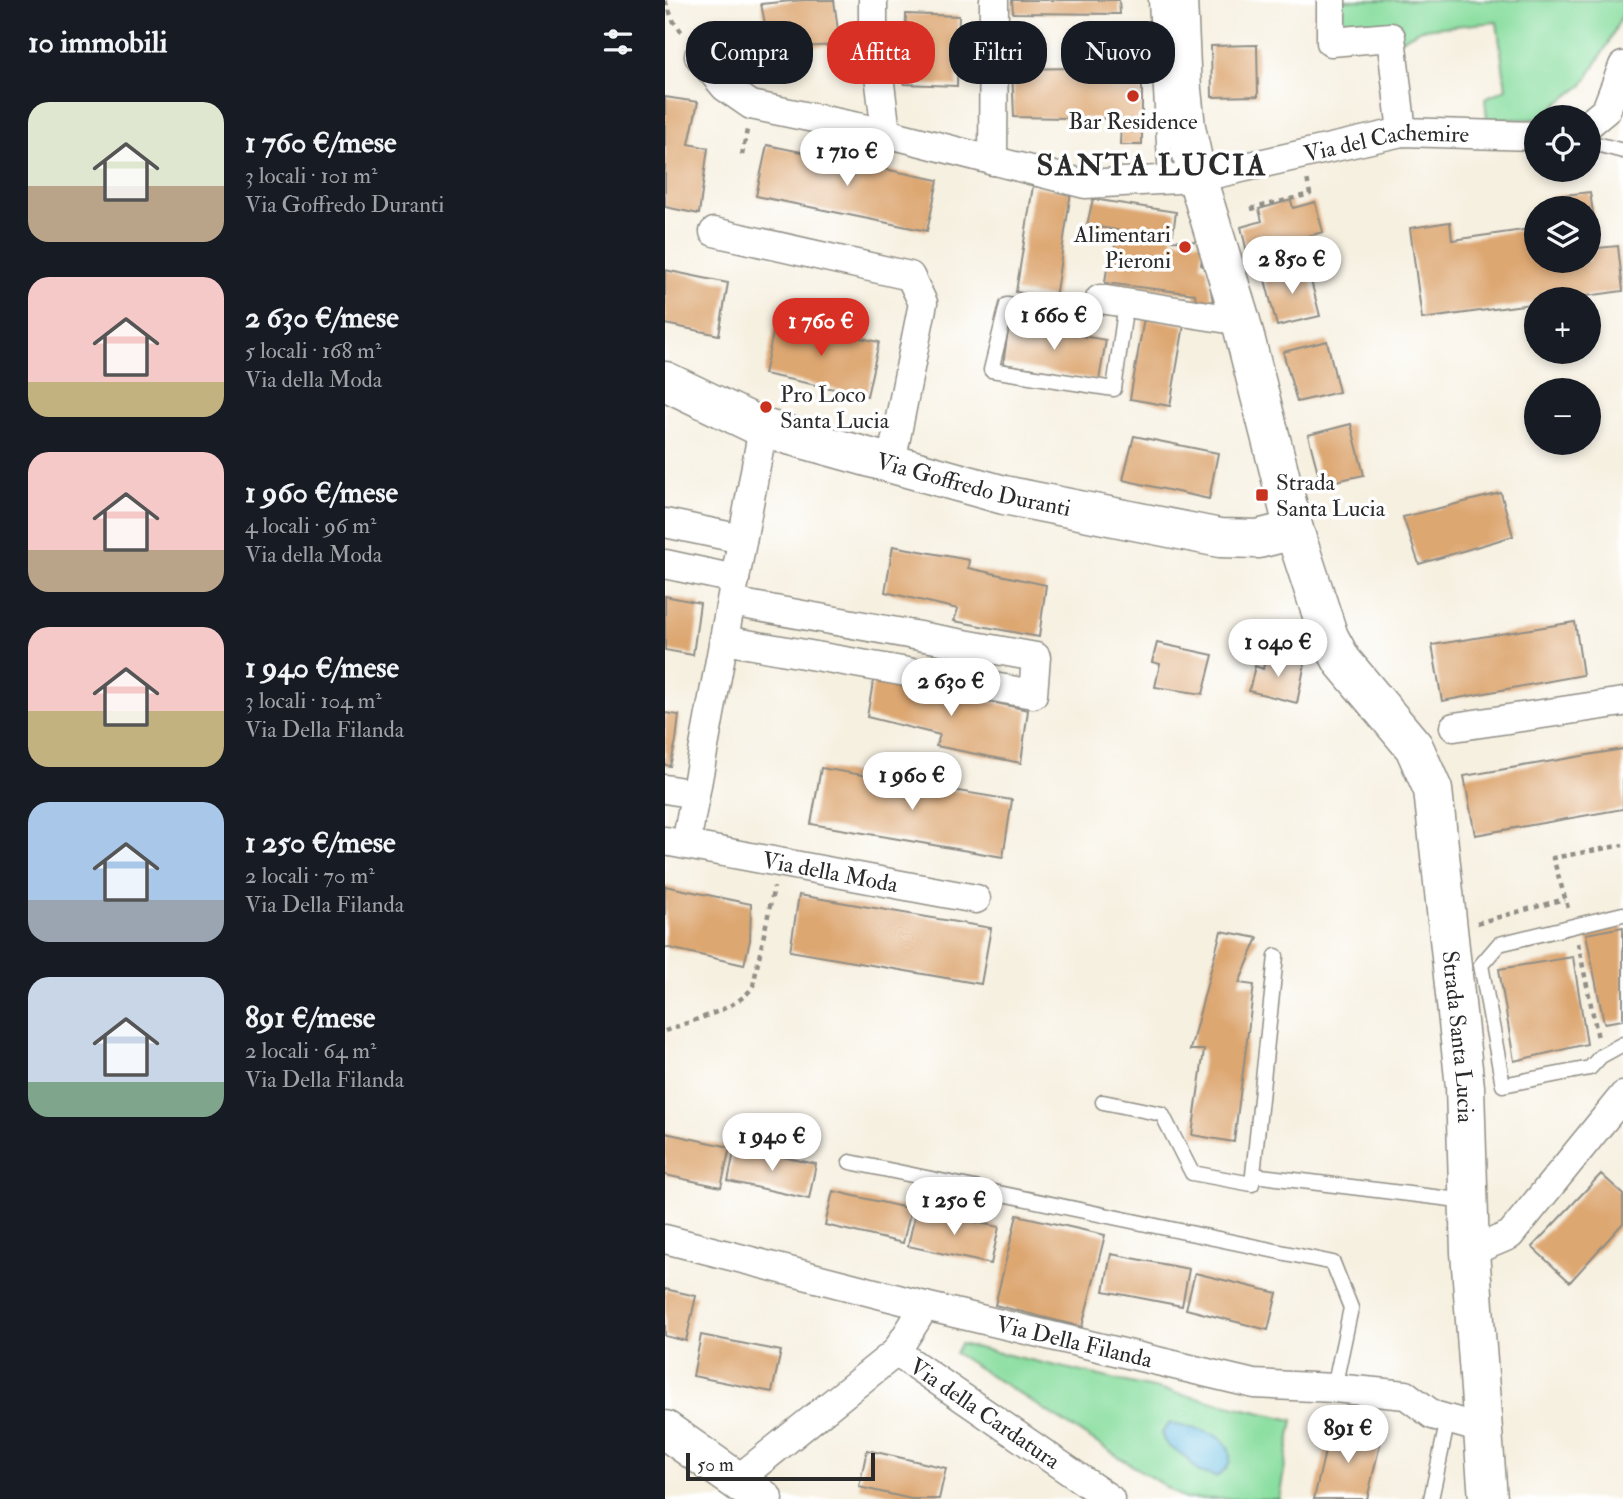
<!DOCTYPE html>
<html lang="it">
<head>
<meta charset="utf-8">
<style>
	:root { --surface:#171b24; --page:#242831; --text:#f1f3f6; --muted:#9ea1a6; --accent:#d93025 }
	body { margin:0; font-family:"IM FELL Double Pica",serif; background:var(--page); color:var(--text); height:100vh; display:flex; flex-direction:column; font-size:26px; white-space:nowrap }
	* { box-sizing:border-box; margin:0 }
	p { font-size:23px; color:var(--muted) }
	.icon { flex:none; width:38px; height:38px; fill:none; stroke:currentColor; stroke-width:2; stroke-linecap:round; stroke-linejoin:round }
	.map { position:relative; flex:1; overflow:hidden }
	.details { display:flex; flex-direction:column; background:var(--surface); width:665px }
	.details>* { flex:none }
	.banner { position:absolute; left:21px; top:21px; width:665px; height:63px; display:flex; gap:14px }
	.tools { position:absolute; left:859px; top:105px; display:grid; gap:14px }
	.tools a { display:grid; place-items:center; width:77px; height:77px; border-radius:50%; background:var(--surface); box-shadow:0 4px 10px #0003; font-size:35px }
	.scale { position:absolute; left:21px; bottom:18px; width:189px; box-sizing:border-box; padding-left:7px; border:4px solid #2b2b2b; border-top:0; font-size:19px; line-height:24px; white-space:nowrap; color:#2b2b2b; -webkit-text-stroke:5px #fff; paint-order:stroke }
	.price { position:absolute; translate:-50% -60px; padding:0 16px; border-radius:24px; background:#fff; color:#222; font-size:23px; line-height:46px; filter:drop-shadow(0 2px 4px #0008) }
	.price::after { content:''; position:absolute; left:50%; top:42px; width:21px; height:16px; margin-left:-10px; background:inherit; clip-path:polygon(0 0,100% 0,50% 100%) }
	.price.selected { background:var(--accent); color:#fff }
	ul { padding:0; list-style:none }
	li { display:flex; align-items:center; gap:21px; height:175px; padding:0 28px }
	li span { display:grid; place-items:center; flex:none; width:196px; height:140px; border-radius:21px; color:#555 }
	li>.icon { margin-inline-start:auto }
	span .icon { width:84px; height:84px; fill:#fffc; stroke-width:1 }
	li b { font-size:30px }
	h2 { display:flex; justify-content:space-between; align-items:center; height:84px; padding:0 28px; font-size:30px }
	.chip { padding:0 24px; border-radius:28px; background:var(--surface); box-shadow:0 4px 10px #0003; font-size:24px; line-height:63px }
	.chip.selected { background:var(--accent); color:#fff }
	main { display:flex; flex:1; min-height:0 }
	.map>svg:first-child { display:block }
	.green { fill:#8adea0; stroke:#5a8466; stroke-width:2 }
	.water { fill:#64bce1; stroke:#487486; stroke-width:2 }
	.building { fill:#dda772 }
	.lines { fill:none; stroke-linecap:round; stroke-linejoin:round }
	.lane-casing { stroke:#908e86; stroke-width:17 }
	.street-casing { stroke:#908e86; stroke-width:31 }
	.secondary-casing { stroke:#908e86; stroke-width:41 }
	.path { stroke:#908e86; stroke-width:4.5; stroke-dasharray:5 5; stroke-linecap:butt }
	.lane { stroke:#fff; stroke-width:14 }
	.street { stroke:#fff; stroke-width:28 }
	.secondary { stroke:#fff; stroke-width:38 }
	.poi-dot { fill:#c8321e; stroke:#fff; stroke-width:2.5 }
	.labels { text-anchor:middle; stroke-width:7; stroke-linejoin:round; paint-order:stroke }
	.poi-label { font-size:23px; fill:#2b2b2b; stroke:#fff; text-anchor:start }
	.street-label { font-size:23px; fill:#2b2b2b; stroke:#fff }
	.district-label { font-size:30px; font-weight:bold; letter-spacing:2px; fill:#2b2b2b; stroke:#fff }
</style>
</head>
<body>
<main>
<section class="details">
<h2>10 immobili<svg class="icon" aria-label="filters" viewBox="0 0 24 24"><path d="M4 7h16M4 17h16"/><circle cx="9" cy="7" r="2"/><circle cx="15" cy="17" r="2"/></svg></h2>
<ul>
<li><span style="background:linear-gradient(#dfe7d0 60%,#b9a48a 0)"><svg class="icon" aria-label="home" viewBox="0 0 24 24"><path d="M3 11l9-7 9 7M6 9v11h12V9"/></svg></span><div><b>1 760 €/mese</b><p>3 locali · 101 m²</p><p>Via Goffredo Duranti</p></div></li>
<li><span style="background:linear-gradient(#f6c9c9 75%,#c2b280 0)"><svg class="icon" aria-label="home" viewBox="0 0 24 24"><path d="M3 11l9-7 9 7M6 9v11h12V9"/></svg></span><div><b>2 630 €/mese</b><p>5 locali · 168 m²</p><p>Via della Moda</p></div></li>
<li><span style="background:linear-gradient(#f6c9c9 70%,#b9a48a 0)"><svg class="icon" aria-label="home" viewBox="0 0 24 24"><path d="M3 11l9-7 9 7M6 9v11h12V9"/></svg></span><div><b>1 960 €/mese</b><p>4 locali · 96 m²</p><p>Via della Moda</p></div></li>
<li><span style="background:linear-gradient(#f6c9c9 60%,#c2b280 0)"><svg class="icon" aria-label="home" viewBox="0 0 24 24"><path d="M3 11l9-7 9 7M6 9v11h12V9"/></svg></span><div><b>1 940 €/mese</b><p>3 locali · 104 m²</p><p>Via Della Filanda</p></div></li>
<li><span style="background:linear-gradient(#a9c7e8 70%,#9aa5b1 0)"><svg class="icon" aria-label="home" viewBox="0 0 24 24"><path d="M3 11l9-7 9 7M6 9v11h12V9"/></svg></span><div><b>1 250 €/mese</b><p>2 locali · 70 m²</p><p>Via Della Filanda</p></div></li>
<li><span style="background:linear-gradient(#c9d6e8 75%,#7fa58c 0)"><svg class="icon" aria-label="home" viewBox="0 0 24 24"><path d="M3 11l9-7 9 7M6 9v11h12V9"/></svg></span><div><b>891 €/mese</b><p>2 locali · 64 m²</p><p>Via Della Filanda</p></div></li>
</ul>
</section>
<div class="map">
<svg width="958" height="1499" viewBox="0 0 958 1499">
	<rect width="100%" height="100%" fill="#fff"/>
	<filter id="ink" filterUnits="userSpaceOnUse"><feTurbulence type="fractalNoise" baseFrequency=".0143" numOctaves="2"/><feDisplacementMap in="SourceGraphic" scale="14" xChannelSelector="R" yChannelSelector="G"/><feConvolveMatrix kernelMatrix="1 2 1 2 8 2 1 2 1" color-interpolation-filters="sRGB"/></filter>
	<filter id="wash" filterUnits="userSpaceOnUse"><feTurbulence type="fractalNoise" baseFrequency=".00686" numOctaves="4" result="noise"/><feDisplacementMap in="SourceGraphic" scale="28" xChannelSelector="R" yChannelSelector="G"/><feGaussianBlur stdDeviation="1.57" result="paint"/><feColorMatrix in="noise" values="0 0 0 0 0 0 0 0 0 0 0 0 0 0 0 0 0 1.4 0 .05"/><feComposite in="paint" operator="in"/></filter>
	<g filter="url(#wash)">
		<rect width="100%" height="100%" fill="#f6f0e0"/>
		<path class="green" d="M671,0h287v13l-15,31 -25,41 -47,34h-49l-2,-21 21,-9 -9,-67 -76,7 -22,12 -63,-4z
			M295,1344l333,76 -14,79h-94l-230,-146z"/>
		<path class="water" d="M505,1423c19,6 59,8 60,32 1,11 -5,17 -14,22l-17,-5 -15,-16 -16,-10 -5,-7 -1,-7z"/>
		<g id="blocks">
			<path class="building" d="M138,0h31l6,45 -70,3 -9,-44z
				M347,0h107l1,14 -107,-1z
				M241,14l53,2 -2,70 -53,-2z
				M592,45l1,51 -46,1 -1,-51z
				M477,67v78h-22l1,-26 -107,-2 -2,-48z
				M0,97l33,5 -9,42 19,4 -9,66 -34,-7z
				M102,145l171,35 -11,51 -171,-35z
				M368,186l38,6 -16,106 -39,-6z
				M925,192l8,56 20,-2 5,45 -58,8h-28v4l-115,16 -12,-91 40,-6 2,18 85,-12v33h52v-53h-41l-1,-11z
				M428,199l83,13 -4,28 32,2 -3,23 6,3 6,34 -17,-2 -1,-6 -90,-11 4,-31 5,2 3,-24 -30,-5z
				M626,200l2,8 22,-6 8,30 -76,20 -6,-25 21,-6 -3,-12z
				M642,265l13,51 -43,10 -13,-50z
				M0,270l63,13 -9,52 -54,-11z
				M479,318l40,7 -14,81 -40,-7z
				M111,320l103,22 -12,54 -103,-22z
				M344,324l97,16 -7,40 -96,-16z
				M662,341l12,51 -42,10 -14,-50z
				M686,424l13,51 -43,9 -13,-49z
				M469,436l84,17 -9,46 -86,-19z
				M836,493l12,43 -94,28 -16,-47z
				M228,546l76,14 -1,8 78,17 -7,52 -85,-16 4,-12 -73,-17z
				M0,596l35,7 -7,52 -28,-5z
				M910,622l8,53 -141,26 -10,-56z
				M492,643l56,12 -10,39 -48,-7 5,-23 -8,-2z
				M601,656l39,7 -8,40 -48,-12 6,-25 8,3z
				M210,671l75,22 78,17 -7,53 -85,-17 4,-11 -73,-18z
				M0,713l14,2 -3,26 -6,25 -5,-1z
				M958,749v60l-148,26 -11,-59z
				M156,768l191,32 -9,57 -192,-33z
				M0,886l86,18 -1,36 -6,25 -79,-18z
				M134,895l192,33 -10,56 -191,-33z
				M958,927v93l-19,3 -18,-89z
				M556,931l37,7 -19,45 15,2 -20,157 -42,-7 12,-85h-14z
				M908,957l14,87 -73,17 -15,-92z
				M0,1133l65,14 -9,40 -56,-12z
				M70,1147l81,17 -7,35 -81,-18z
				M936,1174l22,20v29l-53,59 -38,-35z
				M168,1191l78,18 -8,34 -78,-18z
				M251,1209l83,18 -8,37 -83,-18z
				M352,1215l88,20 -23,92 -87,-22z
				M446,1254l78,15 -7,37 -78,-15z
				M530,1273l82,20 -9,37 -82,-21z
				M0,1289l31,7 -10,45 -21,-5z
				M36,1335l80,16 -9,41 -79,-16z
				M666,1425l51,11 -15,63h-53z
				M202,1450l79,18 -7,31h-28l-52,-12z"/>
		</g>
	</g>
	<g filter="url(#ink)">
		<use href="#blocks" fill-opacity="0" stroke="#908e86" stroke-width="2"/>
		<g class="lines">
			<defs>
				<path id="lane" d="M491,0l10,180
					M924,142l34,9
					M435,299l-25,15 -68,-9 -16,65 123,19 12,-86
					M958,914l-124,30 -18,21 22,120 87,-17 11,-12 22,-12
					M438,1102l59,12 30,59 60,11 24,-228
					M185,1162l483,101 18,45 -17,80
					M588,1175l214,26
					M766,1499l17,-80"/>
				<g id="street">
					<path d="M208,0v26l13,107"/>
					<path d="M666,0v42l60,-5 11,95"/>
					<path id="s1" d="M34,56l26,31 26,18 135,28 199,51 112,-6 205,-46 135,4"/>
					<path d="M924,124l17,-14 17,-44"/>
					<path d="M328,161l1,-161"/>
					<path d="M49,232l196,44 13,27 -32,160"/>
					<path d="M435,299l141,22"/>
					<path d="M0,523l77,16"/>
					<path d="M0,564l70,15"/>
					<path d="M59,640l309,54 3,-37 -305,-55"/>
					<path d="M789,727l169,-25"/>
					<path d="M0,789l30,5"/>
					<path id="s2" d="M0,841l311,58"/>
					<path d="M21,844l77,-416"/>
					<path id="s3" d="M0,1239l260,67 329,78 80,4 72,7 27,20 49,14"/>
					<path d="M805,1252l40,-17 113,-139"/>
					<path id="s4" d="M231,1352l214,147"/>
					<path d="M72,1480l159,-128 29,-46"/>
				</g>
				<g id="secondary">
					<path id="s5" d="M513,0l4,90 4,37 11,51 44,143 53,209 35,107 13,24 72,86 19,43 32,297 5,165 18,247"/>
					<path id="s6" d="M0,381l98,47 241,67 216,43 38,1 36,-9"/>
					<path d="M0,1430l98,69"/>
				</g>
			</defs>
			<use href="#lane" class="lane-casing"/>
			<use href="#street" class="street-casing"/>
			<use href="#secondary" class="secondary-casing"/>
			<path class="path" d="M0,1l9,21 10,13
				M77,155l5,-25
				M586,209l59,-15 -3,-16
				M903,908l-15,-50 70,-13
				M812,923l88,-24
				M913,943l20,95
				M0,1031c24,-10 75,-22 88,-45l21,-99"/>
			<use href="#lane" class="lane"/>
			<use href="#street" class="street"/>
			<use href="#secondary" class="secondary"/>
		</g>
	</g>
	<g class="poi-dot">
		<circle cx="468" cy="96" r="7"/>
		<circle cx="520" cy="247" r="7"/>
		<circle cx="101" cy="407" r="7"/>
		<rect x="590" y="488" width="14" height="14" rx="3.5"/>
	</g>
	<g class="labels">
		<g class="poi-label">
			<text x="468" y="129" text-anchor="middle">Bar Residence</text>
			<text x="506" y="242" text-anchor="end">Alimentari<tspan x="506" dy="26">Pieroni</tspan></text>
			<text x="115" y="402">Pro Loco<tspan x="115" dy="26">Santa Lucia</tspan></text>
			<text x="611" y="490">Strada<tspan x="611" dy="26">Santa Lucia</tspan></text>
		</g>
		<g class="street-label">
			<text dy="8" stroke="none"><textPath href="#s1" startOffset="721">Via del Cachemire</textPath></text>
			<text dy="8" stroke="none"><textPath href="#s6" startOffset="327">Via Goffredo Duranti</textPath></text>
			<text dy="8" stroke="none"><textPath href="#s2" startOffset="168">Via della Moda</textPath></text>
			<text dy="8" stroke="none"><textPath href="#s5" startOffset="1092">Strada Santa Lucia</textPath></text>
			<text dy="8" stroke="none"><textPath href="#s3" startOffset="422">Via Della Filanda</textPath></text>
			<text dy="8" stroke="none"><textPath href="#s4" startOffset="108">Via della Cardatura</textPath></text>
		</g>
		<g class="district-label">
			<text x="487" y="175">SANTA LUCIA</text>
		</g>
	</g>
</svg>
<div class="tools">
<a><svg class="icon" aria-label="locate" viewBox="0 0 24 24"><circle cx="12" cy="12" r="6"/><path d="M12 2v4M12 18v4M2 12h4M18 12h4"/></svg></a>
<a><svg class="icon" aria-label="layers" viewBox="0 0 24 24"><path d="M12 4l9 5-9 5-9-5zM3 14l9 5 9-5"/></svg></a>
<a>+</a>
<a>−</a>
</div>
<div class="scale">50 m</div>
<b class="price" style="left:182px;top:188px">1 710 €</b>
<b class="price" style="left:627px;top:296px">2 850 €</b>
<b class="price" style="left:389px;top:352px">1 660 €</b>
<b class="price selected" style="left:156px;top:358px">1 760 €</b>
<b class="price" style="left:613px;top:679px">1 040 €</b>
<b class="price" style="left:286px;top:718px">2 630 €</b>
<b class="price" style="left:247px;top:812px">1 960 €</b>
<b class="price" style="left:107px;top:1173px">1 940 €</b>
<b class="price" style="left:289px;top:1237px">1 250 €</b>
<b class="price" style="left:683px;top:1465px">891 €</b>
<div class="banner">
<a class="chip">Compra</a>
<a class="chip selected">Affitta</a>
<a class="chip">Filtri</a>
<a class="chip">Nuovo</a>
</div>
</div>
</main>
</body>
</html>
